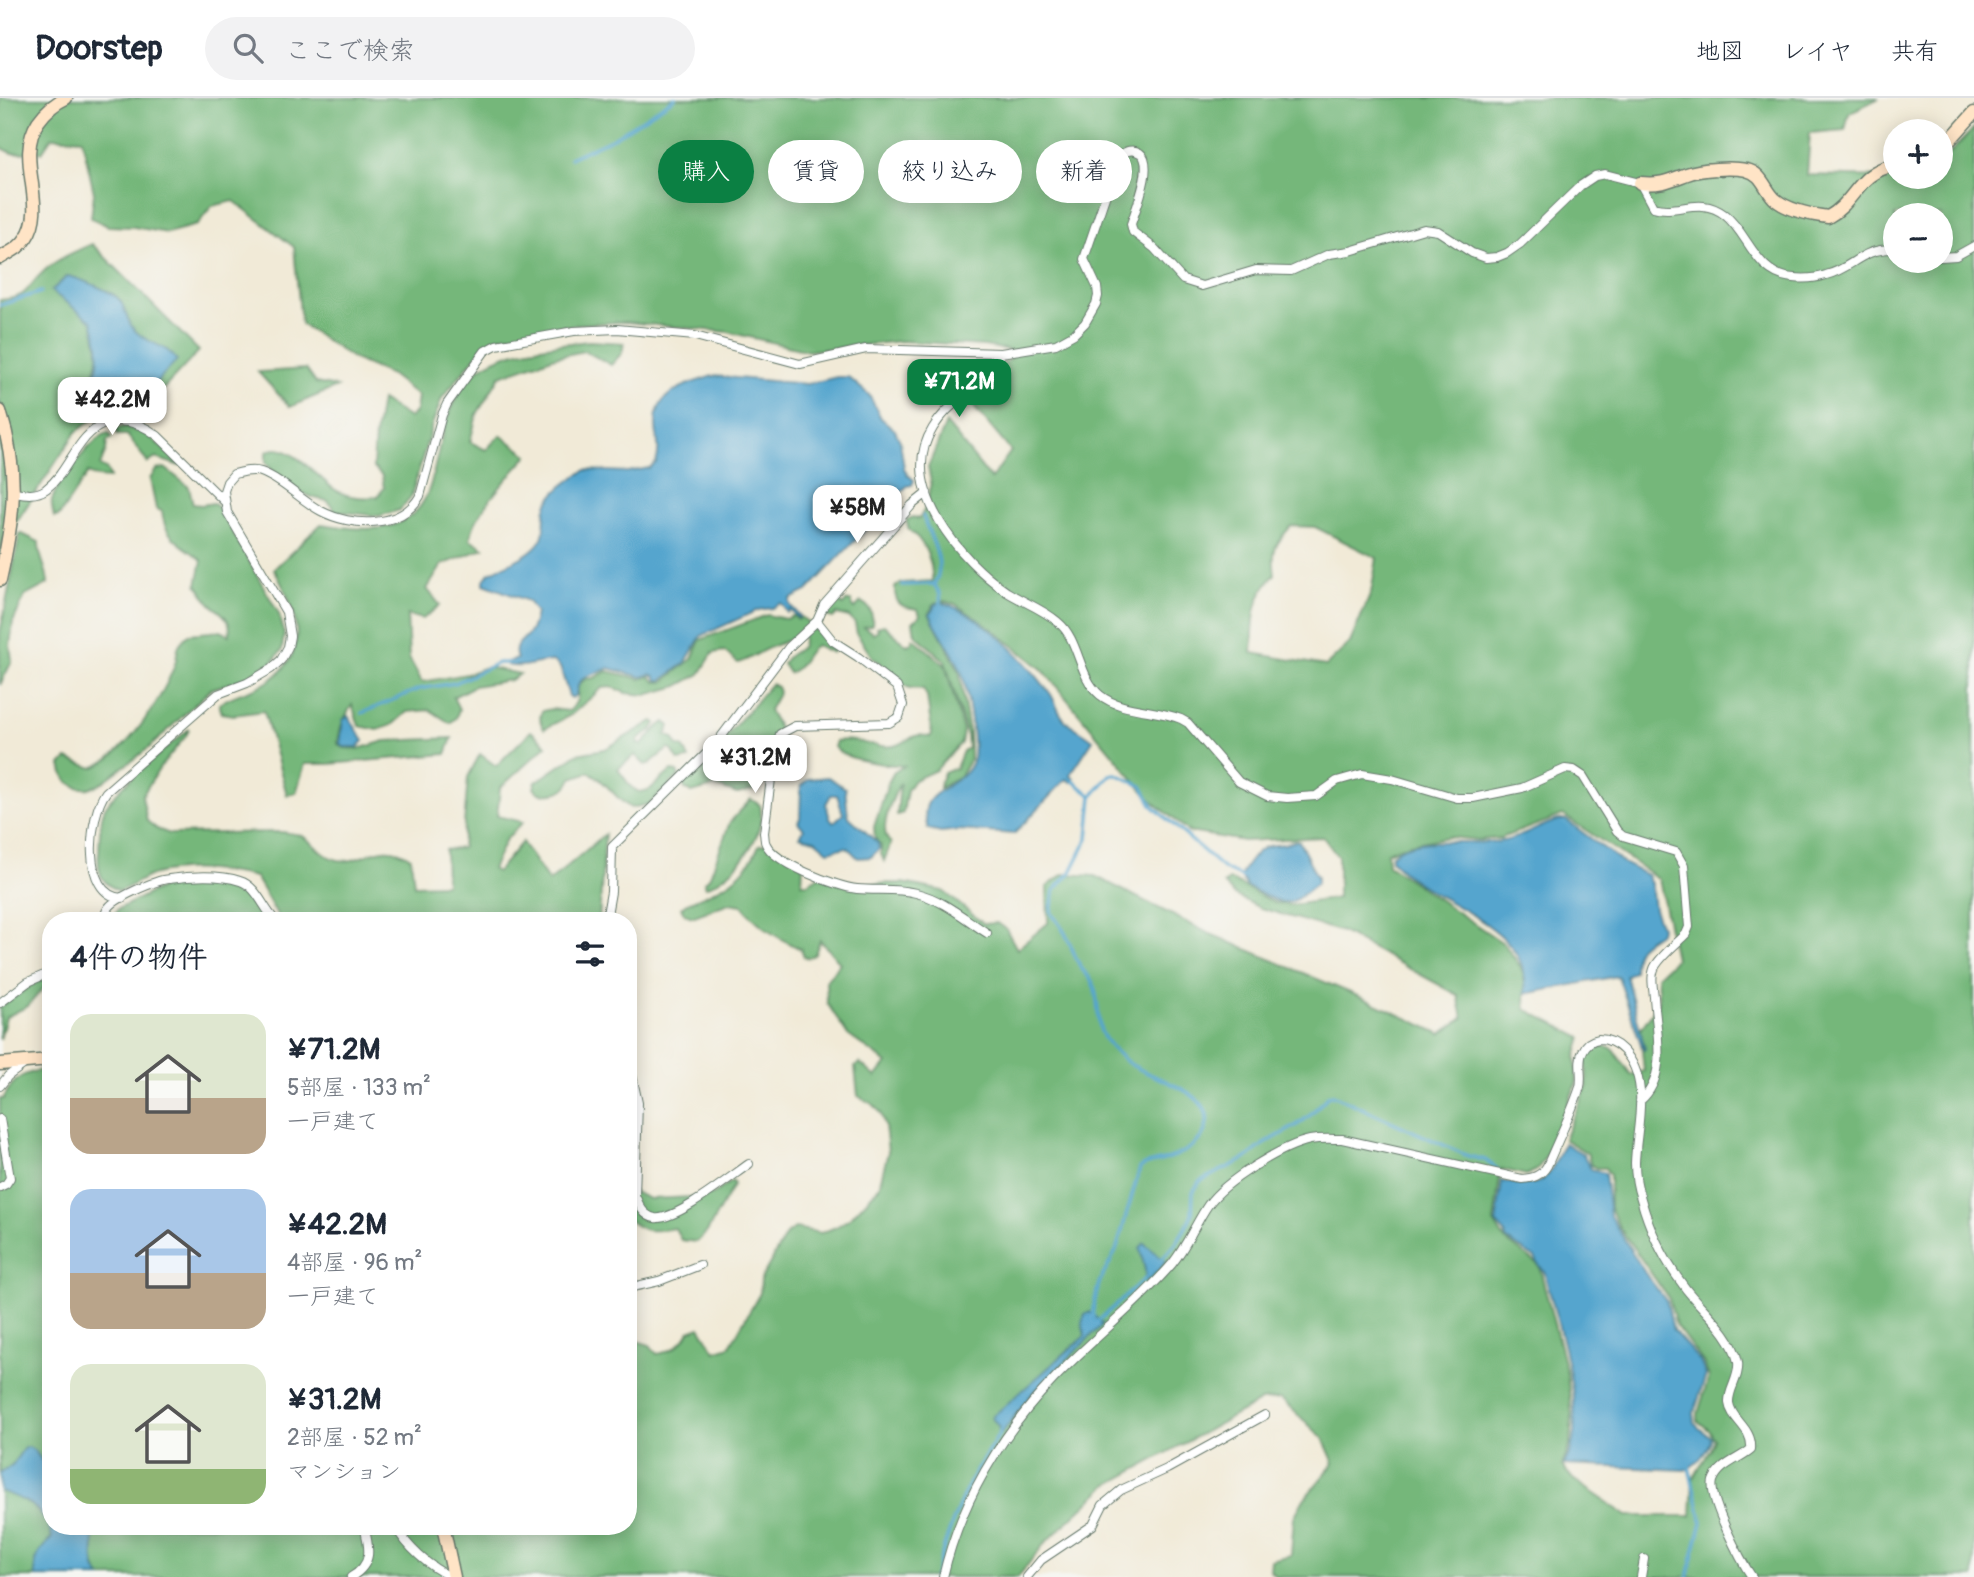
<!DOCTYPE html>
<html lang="ja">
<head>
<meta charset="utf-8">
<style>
	:root { --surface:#fff; --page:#f2f2f3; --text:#1f2937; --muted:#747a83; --line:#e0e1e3; --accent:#0b8043 }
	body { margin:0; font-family:Pangolin,"Klee One",sans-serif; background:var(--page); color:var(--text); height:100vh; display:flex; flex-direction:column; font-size:26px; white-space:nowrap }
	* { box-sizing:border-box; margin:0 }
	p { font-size:23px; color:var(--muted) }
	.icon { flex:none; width:38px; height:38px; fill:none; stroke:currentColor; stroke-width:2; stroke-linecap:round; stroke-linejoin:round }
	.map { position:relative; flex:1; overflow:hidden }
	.details { position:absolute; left:42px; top:814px; width:595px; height:623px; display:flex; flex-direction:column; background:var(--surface); border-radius:28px; box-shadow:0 4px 18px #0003 }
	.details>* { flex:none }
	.top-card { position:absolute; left:658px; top:42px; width:665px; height:63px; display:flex; gap:14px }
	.controls { position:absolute; left:1883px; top:21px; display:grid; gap:14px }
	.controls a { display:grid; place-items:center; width:70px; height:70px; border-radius:50%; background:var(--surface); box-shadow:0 4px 18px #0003; font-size:35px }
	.price { position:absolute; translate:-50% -60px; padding:0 16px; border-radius:14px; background:#fff; color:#222; font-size:23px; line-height:46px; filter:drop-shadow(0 2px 4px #0008) }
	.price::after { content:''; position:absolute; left:50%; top:42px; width:21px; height:16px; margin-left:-10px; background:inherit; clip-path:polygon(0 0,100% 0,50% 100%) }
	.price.selected { background:var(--accent); color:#fff }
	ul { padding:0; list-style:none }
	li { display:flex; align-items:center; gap:21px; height:175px; padding:0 28px }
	li span { display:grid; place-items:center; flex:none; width:196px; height:140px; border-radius:21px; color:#555 }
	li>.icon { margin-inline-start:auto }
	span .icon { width:84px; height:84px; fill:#fffc; stroke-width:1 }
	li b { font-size:30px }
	h2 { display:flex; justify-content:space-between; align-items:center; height:84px; padding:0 28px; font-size:30px }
	.tag { padding:0 24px; border-radius:32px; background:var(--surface); box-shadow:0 4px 18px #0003; font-size:24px; line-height:63px }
	.tag.selected { background:var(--accent); color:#fff }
	header { display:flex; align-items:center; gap:42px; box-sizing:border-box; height:98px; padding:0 35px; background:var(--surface); border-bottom:2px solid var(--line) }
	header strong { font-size:33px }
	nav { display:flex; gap:38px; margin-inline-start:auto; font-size:24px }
	.search { width:490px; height:63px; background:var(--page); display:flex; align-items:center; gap:18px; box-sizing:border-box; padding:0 24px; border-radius:38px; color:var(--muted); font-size:26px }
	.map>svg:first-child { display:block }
	.forest { fill:#74b77a; stroke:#4a7a57; stroke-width:2; fill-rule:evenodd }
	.water { fill:#54a5ce; stroke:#3a7181; stroke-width:2; fill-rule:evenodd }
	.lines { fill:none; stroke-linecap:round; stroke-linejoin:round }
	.stream { stroke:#54a5ce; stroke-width:3.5 }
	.street-casing { stroke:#687a6d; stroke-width:10 }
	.secondary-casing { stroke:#687a6d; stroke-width:15 }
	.street { stroke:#fff; stroke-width:8 }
	.secondary { stroke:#ffe4c6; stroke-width:12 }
</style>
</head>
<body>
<header>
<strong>Doorstep</strong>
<div class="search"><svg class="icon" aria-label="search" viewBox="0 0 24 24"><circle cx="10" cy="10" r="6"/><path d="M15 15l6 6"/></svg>ここで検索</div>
<nav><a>地図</a><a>レイヤ</a><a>共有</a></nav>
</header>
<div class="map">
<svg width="1974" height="1479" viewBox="0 0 1974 1479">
	<rect width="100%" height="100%" fill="#f6f6f2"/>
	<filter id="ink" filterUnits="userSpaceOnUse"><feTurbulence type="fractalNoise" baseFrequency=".0143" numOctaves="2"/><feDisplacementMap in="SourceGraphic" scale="14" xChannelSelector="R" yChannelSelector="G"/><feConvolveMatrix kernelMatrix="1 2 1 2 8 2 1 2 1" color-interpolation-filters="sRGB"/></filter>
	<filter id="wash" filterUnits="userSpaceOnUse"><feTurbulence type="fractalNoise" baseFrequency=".00686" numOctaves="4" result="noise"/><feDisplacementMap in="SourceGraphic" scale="28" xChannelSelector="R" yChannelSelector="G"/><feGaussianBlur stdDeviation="1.57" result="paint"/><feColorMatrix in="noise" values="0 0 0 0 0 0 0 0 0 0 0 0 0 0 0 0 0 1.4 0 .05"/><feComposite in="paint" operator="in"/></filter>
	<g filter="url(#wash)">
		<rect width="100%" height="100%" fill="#f1ead7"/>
		<path class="forest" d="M0,0h1879l-30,15 -4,17 -35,3 -3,42 80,2 8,-3v3h46v-18l5,-2 28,-29v1449h-698l-6,-6 1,-11 20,-5 3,-38 10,-18 30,-36 -11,-25 -42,-39 -20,2 -155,85 -61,57 -27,34h-917c-14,-15 -1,-35 -14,-51h541v-188l22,7 7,9c15,-2 25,-9 32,-23l11,-4 15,24 15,-5 30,-53 1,-14 26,-46 8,-5 26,5 15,-6 14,-9 29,-31 9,-35 -3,-26 -4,-13 -7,-8 -16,-9 -3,-29 5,-4 16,14 11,-14 -39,-28 -21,-32 -1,-22 14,-18 -20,-23 -5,14 -7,4 -4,-1 -3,-8c-24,-11 -43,-23 -59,-44l-13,-2 -37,14 -7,-3 -4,-6 4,-4c33,-14 60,-24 74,-59l13,-2 31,21 -1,19h6l14,-9 41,10 40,-1 40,8 41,33 13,-1 9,6 11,20 31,-26 -1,-36 16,-13 32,2 111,56 166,70 69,32 22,-16 -5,-23 -116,-63 -82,-24 -26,-13 -10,-11 5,-4 6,2 40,21 17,2 46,-7v-41l-15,-20 -79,4 -55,-9 -40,-34 -106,-128 -49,-40 -39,-26 -11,-3 -9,2 -6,10 30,57 10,63 1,26 -10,17 -20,12v-6l4,-9 12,-5 7,-17 5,-3 -1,-12 -22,-75 -30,-27 -2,-12 7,-6 -2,-7c-16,-1 -24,-5 -23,-22l7,-4 30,-2c1,-19 -7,-40 -23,-51l-3,-10 7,-3 6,2 7,-12 5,-25 -3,-15 18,-44 45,56 20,-28 -42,-50 27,-25 7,-12 7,-5 -2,-9 -24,-4 -83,-5 -93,10 -80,-19 -103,-10 -45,2 -82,13 -14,9 -42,52 -10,27 -21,72 -11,13 -21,6 -44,-5 -7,-10c-24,-3 -47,-20 -62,-38v-10c19,-17 53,26 68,36 14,9 28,9 43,8l7,-9 -2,-12 -9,-9 2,-32 6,-35 29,18 6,-7 2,-15 -27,-21 -37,-16 -53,-35 -7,-77 -60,-46 -22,5 -15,19 -30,8 -33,-6 -26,-1 -17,-8 3,-25 -12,-54 -30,-2 -10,15 -30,1 -12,-6zM1895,117h46v46h-46zM1291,428l24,1 62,31 -6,35 -21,50 -24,23 -74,-13c2,-34 -1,-52 23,-79 -4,-24 0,-30 16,-48zM1563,717l96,64 16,80 -18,17 2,26 -19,28 4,41 -13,4 -18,-26 -11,-3 -12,6 -4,6 1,28 -23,53 23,14 4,12 6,3h8l5,7v33l9,19 50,72 7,27 27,36 6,15 -11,36v8l12,10 4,8 -4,11 -17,29 -2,37h-64l-54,-37 -11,-13 8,-21 2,-28 -5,-43 -28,-109 -34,-25 -11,-18 7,-53 25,6 11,-5 9,-14 31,-74 -1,-25 6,-19 -57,-29c1,-35 1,-38 -22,-66l-115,-78 -1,-13 23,-8 38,-7 31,3 22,-2zM1103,1225l-51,50 -42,50 -11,5 -2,-4c31,-39 65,-72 106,-101z
			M92,146l107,107 -60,64 -38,-2 -25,19 -73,110 -3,15v-257c31,-3 24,-11 44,-29 13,-12 32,-20 48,-27zM67,178c10,2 44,15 50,21 7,5 6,13 8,20 7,17 26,25 42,33l-43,46 -35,-13c14,-21 9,-39 3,-62l-41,-30z
			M590,243l34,2 -2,10 -11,12 -26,-14 -30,6 -55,19 -23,38 -7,28 16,8 14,-15 28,20c-19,23 -53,55 -58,84l14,9 -42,17 -15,24 13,16 -17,14 -16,-4 2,43 13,24 45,-8 19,-7 34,7 -9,6 -37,6 -21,11 6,12 -3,9 -6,5 -20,-13 -23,2 -15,13 -14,5 -19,-4 -7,-21c-9,15 -12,20 -14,39l6,4 14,1 27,-8 67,-3 -6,16 -118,10h-23l-9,29 -9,2 -23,-84 -31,4 -11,-2 -3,-9c15,-11 35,-13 50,-23 45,-31 26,-73 5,-112l47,-45c45,7 95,14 110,-41 7,-27 10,-53 22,-77 4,-8 7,-18 12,-24 27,-34 85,-37 125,-41z
			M306,271l10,14 21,4 -47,20 -32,-35z
			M125,328c23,3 39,24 55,40l-24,-8 -8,5 -21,-28h-10v-7z
			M109,335l3,5 -5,3 -1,9 -6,16 7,4 3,8 -13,-1 -9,-4 -29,43 -5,1c-1,-5 -3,-12 -2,-17 4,-15 42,-65 57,-67z
			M165,370l24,19 4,17 8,1 12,-2 6,5 60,106 5,20 -2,16 -9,11 -27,17 -35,11 -61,58 -51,38c-18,8 -35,1 -38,-20l6,-6 26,9c34,-14 68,-68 81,-101 7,-19 -3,-16 15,-33l32,-3 8,4c5,-20 -14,-23 -22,-36 -4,-5 -5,-9 -10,-14l5,-25c-20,-16 -38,-22 -40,-49l-6,-2 -6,-30 6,-9z
			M20,435l19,9c-1,15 9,27 9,42l-23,12 -12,26 -3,24 2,15 -12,24v-52z
			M839,503l4,4 3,-4h5l3,8 7,-7c10,5 12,12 11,23l-8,2 9,6 5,-3 -1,-3 7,-2 23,20 5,-2v-5l4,2 29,25 18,66 -2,12 -25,27 -22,10 -7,10 -4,23 -6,2 3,-32c-7,14 -24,49 -9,60l-7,18 -3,-7v-8l-6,-8 -1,-11 14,-44 6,-11 10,-6c-19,-2 -57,-4 -70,-19l2,-6c20,-4 38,8 57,5 18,-3 16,-15 37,-9l2,-3 -5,-38 -4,-7 -13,-1 -10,-4 -11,-14 -17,-13 -15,-23 -2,-11 -6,-6 -12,-3 -4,4 -7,-2 -2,-4 7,-10z
			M767,517l19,4 7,-3 5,4 3,-3c13,7 21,23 33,33l-2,3 -16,-8c-12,8 -13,23 -27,28l-6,-9c7,-17 24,-9 19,-31 -13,9 -29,11 -43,20 -8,4 -11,7 -21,10l-14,-12 -11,2 -13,21 -22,12 -32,9 -21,-2 -12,-6 -11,1 -31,27 -27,14c-4,-7 -5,-11 -2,-18l9,-2 18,2c9,-8 9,-14 9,-26l7,-6 9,-1 13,-7 34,8 9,-3 6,6h7l29,-23 8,-19z
			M771,586l6,3 2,5 -10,18 10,19 -4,7c6,14 15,22 8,37l-8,2 -14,-7 -4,-11c-10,-3 -15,-12 -25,-16l-13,8 -2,-2z
			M653,623l3,2 -4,7 -13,8 -2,6 5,1 16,-18 7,-5 5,4 -4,9 7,3 5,8 6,2 5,11 -10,2 -7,-11 -4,-1 -19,15 -4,1 -10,-10 -17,14 13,18 8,5 10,-2 22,-19 6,1 2,4 -30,28 -18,4c-17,-10 -24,-27 -42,-36l-17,6c-6,15 -18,17 -33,15l-5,-5 2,-6 41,-28 28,-5z
			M189,631l-3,7 -25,30 -19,30 5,25 10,8 13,5 111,-2c6,1 15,1 21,4 13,7 20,21 36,24 25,6 41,-24 73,-2l3,27 32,-1 -1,-34 17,-2 6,-71 12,-23 16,12 35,-35 16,14 -47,43 -3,28 26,6 -17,17 -14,30 5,3 25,-30 27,40 56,-48 -6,86h-315l-5,-2 -24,-41c-31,-7 -69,-11 -100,-3 -13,3 -23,13 -36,17 -19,-8 -22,-20 -20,-40 1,-12 0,-32 6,-43 11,-20 64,-62 84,-79z
			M713,666h14l12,6 22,-1 4,7 -1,7 -7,6 -20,5 -21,-8 -24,7 -8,-5v-6l14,-14z
			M751,701l9,6c7,31 -26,72 -54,82l-2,-4 6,-7 20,-54z
			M168,786l67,3 11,5 17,28h-152l7,-11z
			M51,880v7l-6,1 -17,20 -22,11 -6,22v-32l36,-25z
			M51,970v406l-27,-26 -11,16 -13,10v-375h3c13,-25 22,-26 48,-31z
			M732,1083l2,3 -27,48 -10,10 -16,-2 -6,-12c-21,3 -32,6 -47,-9v-31l1,2 20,9 45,-2 18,-2z
			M0,1393c26,9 46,18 52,47 -10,9 -19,25 -16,39h-36z"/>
		<path class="water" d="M68,178c12,3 47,16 53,26 7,13 6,24 19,33 12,9 28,12 37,25l-41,44c-16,-11 -28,-15 -47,-13 0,-10 5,-13 8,-22 4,-17 0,-32 -5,-48l-41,-30z
			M713,278l94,8 30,-7h11l21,18 12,23 14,12 5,11 4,27 3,6 7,6 -2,5 -5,1 -100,105 -17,8v6l10,11 -2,2 -8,-8 -3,3 -6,-10 -9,5 -14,2 -57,26 -16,27 -23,17h-5l-2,-4 -4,-2 -9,3 -33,-9c-18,9 -31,5 -33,27l-4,3 -3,-2 -9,-29 -7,-6c-18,1 -29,8 -46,4v-3l10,-3c-6,-15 7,-17 14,-29 2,-5 4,-12 5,-17l-8,-12 -44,-17v-4l5,-7c17,-9 41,-16 52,-33 6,-10 2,-22 5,-32 4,-15 27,-31 40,-38l42,2 21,-4 7,-5c5,-15 0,-25 0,-40 0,-32 32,-39 57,-47z
			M944,505c44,15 79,55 106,90 6,9 8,21 16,28 8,7 19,12 27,19l-23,35 4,4 -3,3 -5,-3 -52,55 -55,-4 -18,2 -13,-3c-15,-45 37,-37 45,-71 3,-15 -7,-78 -14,-92 -8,-18 -21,-34 -29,-52l6,-10z
			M348,618l16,25 -6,6h-14l-4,-3 3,-24z
			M828,679l17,11 3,28 30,27 1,6 -8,8 -13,1 -11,-11 -19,4 -13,-11 -15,-4 4,-7 -6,-7 2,-4 1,-32 7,-7zM831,697h6l6,19 -9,8 -4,-3 -4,-15z
			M1559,722h7l59,44 22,11 4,8 3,26 7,18 -1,5c-20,14 -26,12 -26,40l-8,3 19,74 -2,1 -25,-74 -93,18c7,-74 -94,-87 -134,-134v-5c29,-23 79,-8 112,-14 21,-4 37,-16 56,-21z
			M1295,743h4l18,36v6l-20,16 -7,3h-11l-32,-15 -6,-10c1,-7 4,-9 8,-15 19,-25 23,-12 46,-21z
			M1564,1045l19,11 8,15 14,4 5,43 35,57 22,29 6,28 27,31 6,14 -12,38 1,9 4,6 12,9c-2,13 -14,28 -26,33l-121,-5c2,-6 7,-13 8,-20 11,-45 -16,-126 -27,-171l-10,-16 -29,-19 -1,-6 -9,-10 6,-42c44,9 45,-1 62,-38z
			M1144,1145l22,19 -16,17 -5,2v-11l-5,-21z
			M1090,1214l13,12 -73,72 -29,38 -3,-1 1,-5 -7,-10 1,-2 92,-80 -3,-14 3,-7z
			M29,1349l6,4 16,23v52h36c15,18 -2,34 14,51h-65c-4,-17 4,-28 16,-39 -6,-30 -26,-38 -52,-47v-17l13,-10 11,-16z"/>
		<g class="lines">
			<path class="stream" d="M570,60l45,-21 60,-39
				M0,207l41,-13
				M923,418c6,21 25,47 11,68l6,10 1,11
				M902,487l32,-1
				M362,615l57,-24 36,-6 43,-20h13
				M1072,682l20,16
				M1161,1162l14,-15 11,-18 6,-13 1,-22 7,-11 45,-22 19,-15 30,-17 14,-10 21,-22h4l135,61 17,4 12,9
				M1094,1220l-1,-9 6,-26 17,-32 24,-83c6,-5 12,-5 20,-7 19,-5 44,-16 47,-38 5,-34 -62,-45 -81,-62 -9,-8 -23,-20 -26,-33 -3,-16 -1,-32 -8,-47 -4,-6 -10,-10 -13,-17 -5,-9 -8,-20 -13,-29 -4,-8 -10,-15 -15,-23l3,-21 17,-19 17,-34 4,-42 18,-21 6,-1 26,12 11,20 14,13 57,50 20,9
				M1098,1223l50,-45
				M935,1479c10,-36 22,-72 40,-104 8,-15 19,-28 26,-43
				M1688,1479l14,-55 -14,-59"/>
		</g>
	</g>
	<g filter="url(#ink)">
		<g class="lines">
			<defs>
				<path id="street" d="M1941,159l15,-1 18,-10
					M1001,255c-6,9 -12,18 -20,26 -15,16 -36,29 -48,49 -37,58 28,133 74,164 16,10 36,17 51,30 22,18 20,55 42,73 21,17 57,14 81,24l7,4 51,59 28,14 20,2 29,-2 21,-15 25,-7 30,5 65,19h16l49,-10 43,-19 9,1 9,6 34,55 6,5 53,16 8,14 5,61 -3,7c-9,9 -23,20 -30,31 -6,9 -3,22 -2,32 2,34 15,80 -14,104
					M15,394c10,2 21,4 31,-3 16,-12 24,-32 36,-47 21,-28 51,-25 76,-6l66,65
					M817,523l16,20 25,16 39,30 6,18 -4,12 -10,6 -94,3 -15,8 -6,22 -10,77c1,4 0,8 2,11 8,19 71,43 91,45 20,2 39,-1 59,4 26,6 49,26 71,40
					M122,800c-42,-3 -33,-83 -16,-106l112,-98 29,-11 24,-14 10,-9 7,-13 2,-11 -4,-24 -59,-100 -3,-21 3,-9 7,-8c8,-2 18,-5 27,-2 22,8 39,28 60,39 30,16 80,18 99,-15l22,-81 5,-11 38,-53 11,-6 78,-14 43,-2 78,7 105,28 66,-15 135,4 55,-9 18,-10 11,-11 11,-19 2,-8 -1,-9 -13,-28 35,-103c7,-5 13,-8 21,-3 15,10 -4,55 -9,71l2,8 21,16 29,32 19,6 54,-16 35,1 38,-17 21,-3 74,-22 14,2 34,22 14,5 11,-1 10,-4 13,-9 60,-58 15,-10 10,-2 35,9 13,24c26,8 46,-12 72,8 24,19 31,61 69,63 10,1 23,0 32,-3 28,-7 34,-27 69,-26
					M105,822c0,-3 0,-7 2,-10 6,-12 49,-30 62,-31 20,-3 51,-5 71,2 17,5 23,27 35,39
					M606,822l5,-28 1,-45 103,-102 74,-98 28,-26 7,-16 88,-100 15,-12
					M0,905l28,-21 23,-10
					M628,959l10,46 -3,92c4,10 8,21 20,23 21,3 75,-41 94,-54
					M0,988l8,-10 18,-13
					M0,1021l10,59 -4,6 -6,3
					M628,1190l31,-7 41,-16
					M395,1428c12,21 34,41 56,51
					M351,1479c22,-13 19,-28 13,-51
					M943,1479c17,-74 58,-143 111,-198 37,-39 82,-73 118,-115 15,-18 23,-40 36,-59 17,-24 74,-59 102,-65 11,-2 22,-1 32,-1l180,40c11,-1 19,-3 25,-13 11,-26 24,-52 33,-79 3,-12 -3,-25 3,-36 3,-7 9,-11 16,-12 10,0 17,4 24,11 29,30 13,77 12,113 0,12 2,24 6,36 9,33 24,63 45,90 17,22 46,44 52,73 2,16 -10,27 -9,41 2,17 24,25 22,46 -11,10 -32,15 -38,32 -5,17 28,80 39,96
					M1027,1479l14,-17 52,-35 10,-20 18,-15 46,-21 98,-54
					M1641,1479l3,-18"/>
				<path id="secondary" d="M1941,52l33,-37
					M1640,85c21,2 28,-2 47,-9 13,-5 45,-7 59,-4 17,3 19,21 30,30 12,10 37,15 52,17 28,-15 29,-45 67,-52
					M0,160c10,-6 20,-10 26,-20 23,-33 -12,-79 12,-116 7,-10 17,-19 28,-24
					M0,313c20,64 14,106 0,169
					M0,966l51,-4
					M443,1428l11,51"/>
			</defs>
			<use href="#street" class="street-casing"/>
			<use href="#secondary" class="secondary-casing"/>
			<use href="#street" class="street"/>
			<use href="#secondary" class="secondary"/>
		</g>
	</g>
</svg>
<div class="controls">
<a>+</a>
<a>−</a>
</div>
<b class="price selected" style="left:959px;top:321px">¥71.2M</b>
<b class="price" style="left:112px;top:339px">¥42.2M</b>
<b class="price" style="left:857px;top:447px">¥58M</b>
<b class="price" style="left:755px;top:697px">¥31.2M</b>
<div class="top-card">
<a class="tag selected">購入</a>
<a class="tag">賃貸</a>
<a class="tag">絞り込み</a>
<a class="tag">新着</a>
</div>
<section class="details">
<h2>4件の物件<svg class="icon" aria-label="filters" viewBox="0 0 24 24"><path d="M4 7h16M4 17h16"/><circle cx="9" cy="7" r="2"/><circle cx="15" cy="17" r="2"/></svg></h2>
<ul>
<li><span style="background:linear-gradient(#dfe7d0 60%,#b9a48a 0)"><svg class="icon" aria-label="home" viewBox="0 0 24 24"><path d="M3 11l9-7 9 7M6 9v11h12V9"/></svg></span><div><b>¥71.2M</b><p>5部屋 · 133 m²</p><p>一戸建て</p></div></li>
<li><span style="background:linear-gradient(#a9c7e8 60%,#b9a48a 0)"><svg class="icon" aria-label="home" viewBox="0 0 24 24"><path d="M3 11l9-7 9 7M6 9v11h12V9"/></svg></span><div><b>¥42.2M</b><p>4部屋 · 96 m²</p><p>一戸建て</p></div></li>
<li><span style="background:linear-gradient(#dfe7d0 75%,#8fb573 0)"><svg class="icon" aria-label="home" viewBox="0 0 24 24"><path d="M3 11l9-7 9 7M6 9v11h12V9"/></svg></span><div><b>¥31.2M</b><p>2部屋 · 52 m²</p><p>マンション</p></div></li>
</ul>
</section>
</div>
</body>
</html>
